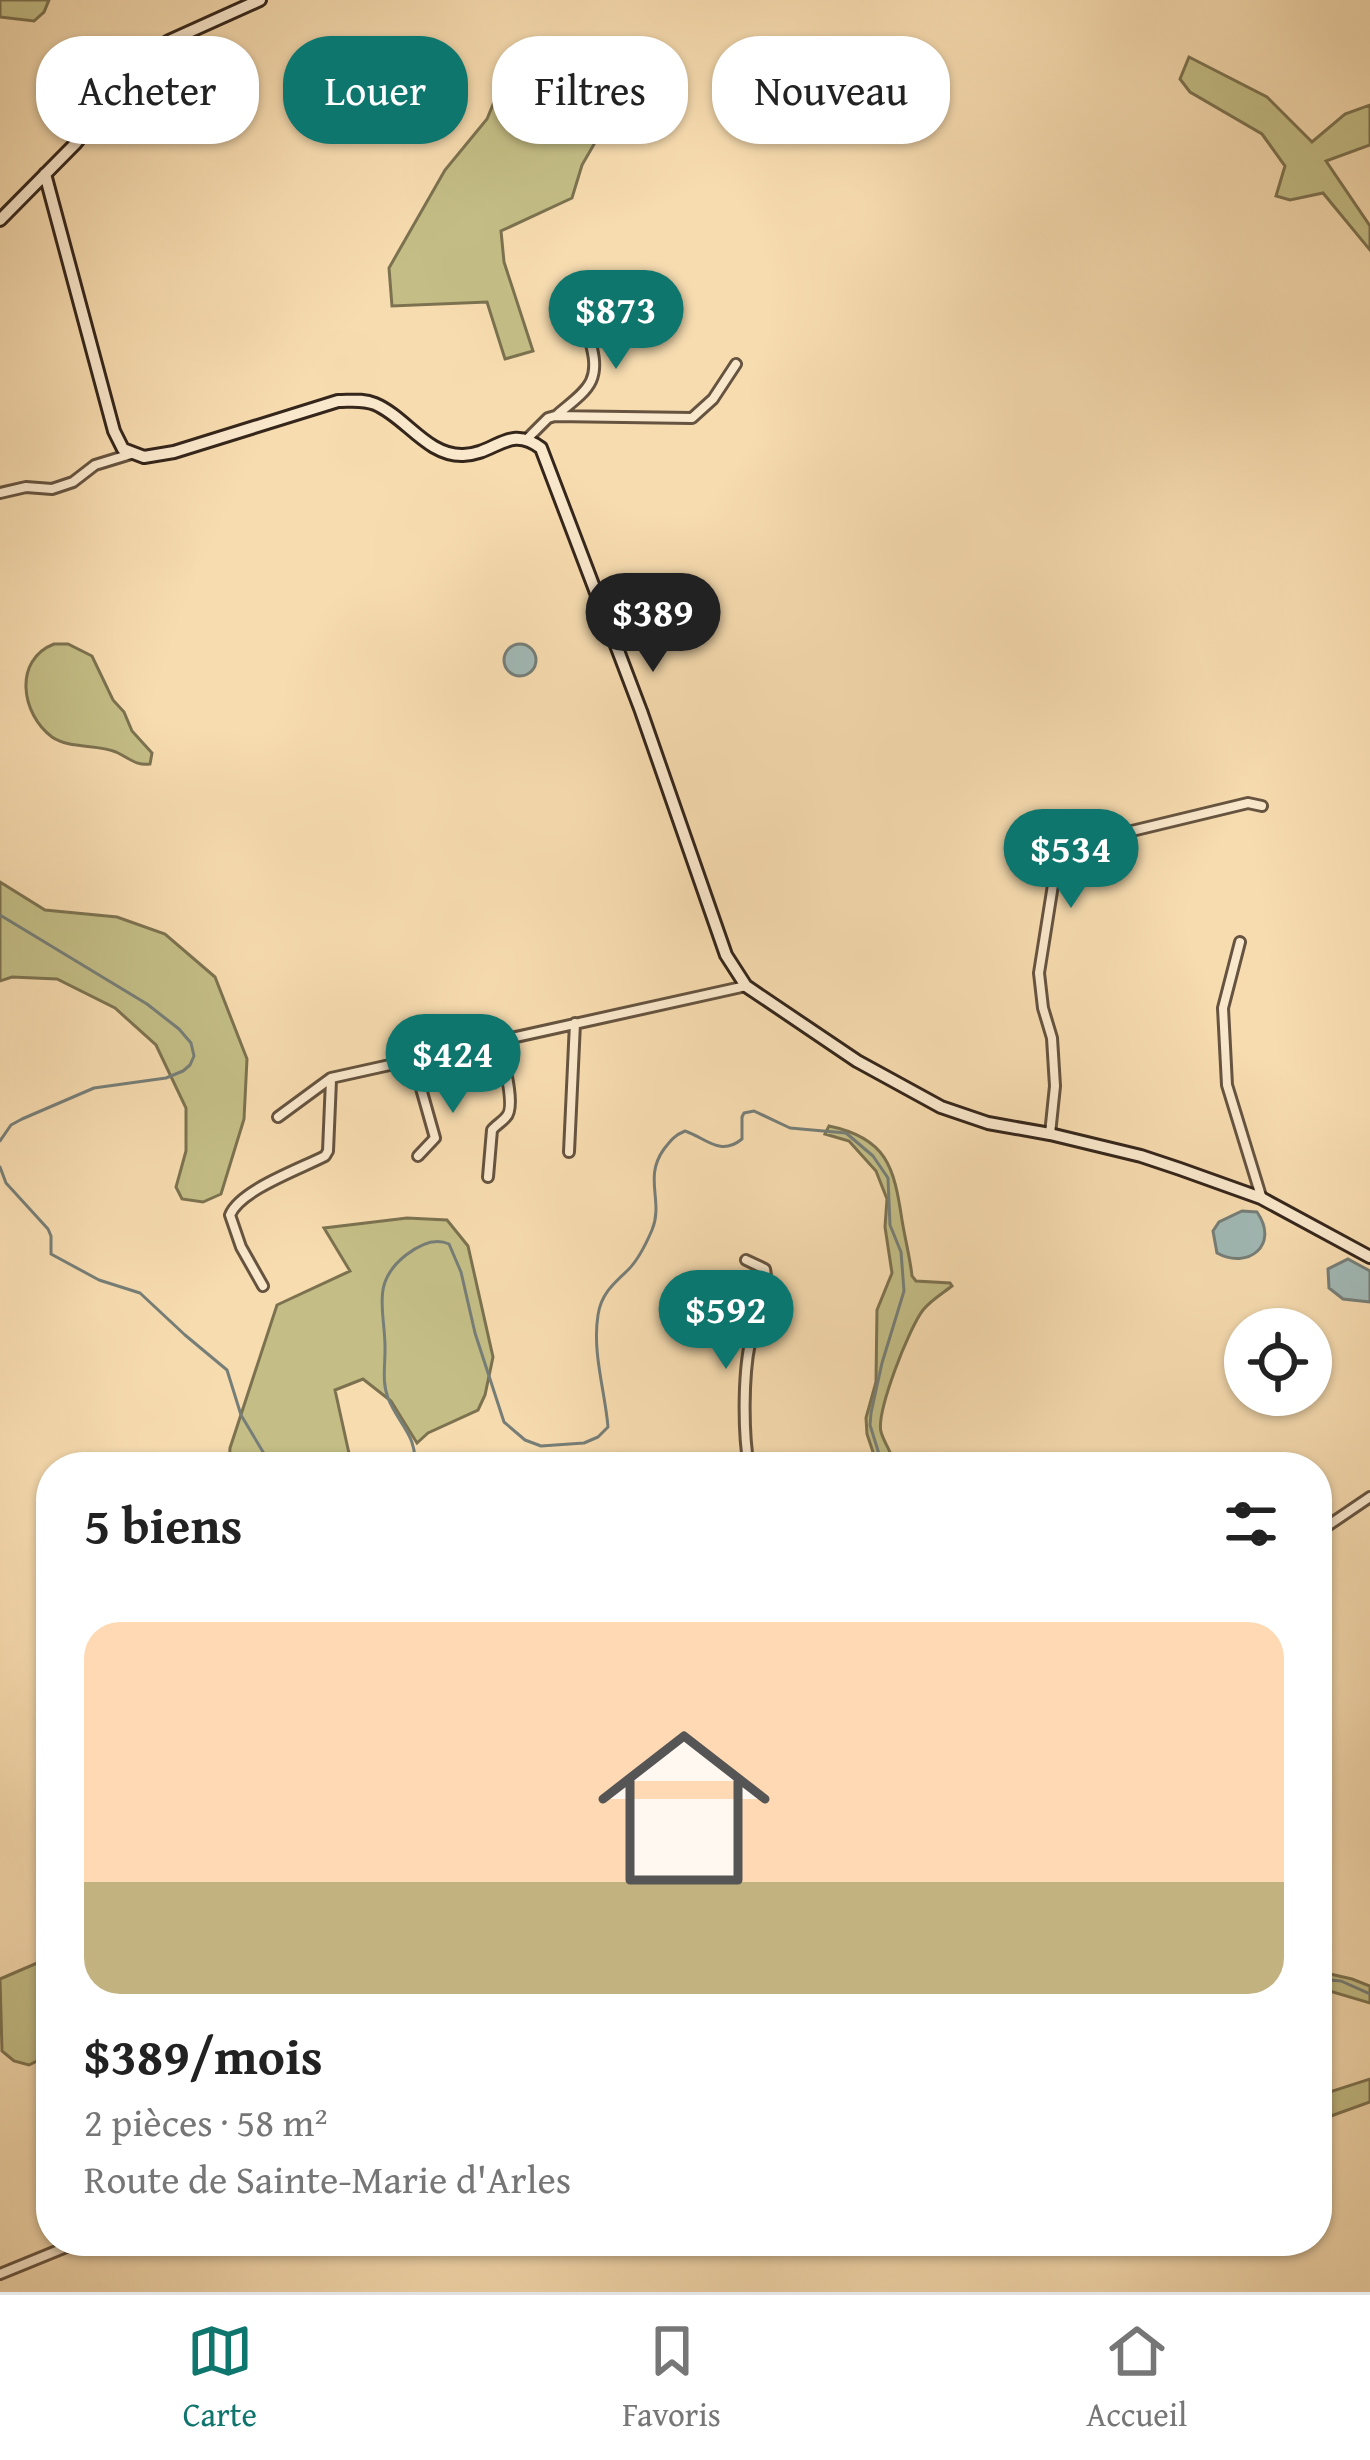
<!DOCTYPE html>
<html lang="fr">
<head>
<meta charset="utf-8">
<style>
	:root { --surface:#fff; --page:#f6f6f6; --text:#222; --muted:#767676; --line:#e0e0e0; --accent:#0f766e }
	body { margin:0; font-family:"Gentium Book Plus",serif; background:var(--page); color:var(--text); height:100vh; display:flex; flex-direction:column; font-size:45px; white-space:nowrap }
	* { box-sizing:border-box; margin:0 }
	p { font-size:39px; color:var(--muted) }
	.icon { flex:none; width:66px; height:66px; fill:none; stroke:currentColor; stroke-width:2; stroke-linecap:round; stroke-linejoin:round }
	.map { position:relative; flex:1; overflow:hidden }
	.panel { position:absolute; left:36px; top:1452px; width:1296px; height:804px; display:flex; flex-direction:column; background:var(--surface); border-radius:48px; box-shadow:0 3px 9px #0004 }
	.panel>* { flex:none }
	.banner { position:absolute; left:36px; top:36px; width:1299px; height:108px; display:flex; gap:24px }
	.buttons { position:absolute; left:1224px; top:1308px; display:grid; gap:24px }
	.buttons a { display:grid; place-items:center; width:108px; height:108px; border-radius:50%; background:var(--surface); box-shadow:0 3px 9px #0004; font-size:60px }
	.price { position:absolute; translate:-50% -102px; padding:0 27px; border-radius:42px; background:var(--accent); color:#fff; font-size:39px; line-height:78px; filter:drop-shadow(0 3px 6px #0008) }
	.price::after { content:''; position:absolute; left:50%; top:72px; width:36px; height:27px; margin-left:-18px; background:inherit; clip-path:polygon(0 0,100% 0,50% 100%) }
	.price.current { background:#222; color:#fff }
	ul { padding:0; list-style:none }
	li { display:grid; align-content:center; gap:24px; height:636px; padding:0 48px }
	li+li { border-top:3px solid var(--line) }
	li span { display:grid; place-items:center; height:372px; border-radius:36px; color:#555 }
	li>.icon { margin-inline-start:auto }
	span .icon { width:216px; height:216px; fill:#fffc; stroke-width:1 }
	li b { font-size:51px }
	h2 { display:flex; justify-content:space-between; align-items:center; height:144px; padding:0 48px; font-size:51px }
	.pill { padding:0 42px; border-radius:48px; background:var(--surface); box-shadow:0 3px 9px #0004; font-size:42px; line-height:108px }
	.pill.current { background:var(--accent); color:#fff }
	.tabs { display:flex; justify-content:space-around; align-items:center; height:168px; border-top:3px solid var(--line); background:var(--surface); font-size:33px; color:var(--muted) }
	.tabs a { display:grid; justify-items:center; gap:6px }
	.tabs .current { color:var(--accent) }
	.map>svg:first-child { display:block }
	.green { fill:#c4be86; stroke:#7c7250; stroke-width:3 }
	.water { fill:#a1b9b6; stroke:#767e78; stroke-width:3 }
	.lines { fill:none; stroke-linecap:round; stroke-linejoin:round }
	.stream { stroke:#767e78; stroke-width:3 }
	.minor-casing { stroke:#665440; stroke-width:14 }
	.secondary-casing { stroke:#35261b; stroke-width:16 }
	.minor { stroke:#fae8cc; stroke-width:8 }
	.secondary { stroke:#fae8cc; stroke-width:10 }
</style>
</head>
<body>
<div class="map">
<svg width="1370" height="2292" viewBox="0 0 1370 2292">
	<rect width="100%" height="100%" fill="#f7dcb0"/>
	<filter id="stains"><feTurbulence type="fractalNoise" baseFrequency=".00167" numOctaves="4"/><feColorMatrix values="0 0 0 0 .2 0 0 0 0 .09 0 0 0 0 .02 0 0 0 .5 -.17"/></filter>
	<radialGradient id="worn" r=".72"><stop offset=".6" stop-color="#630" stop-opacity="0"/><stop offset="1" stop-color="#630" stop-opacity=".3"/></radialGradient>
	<path class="green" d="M0,0h49l-5,12 -10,9 -34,-4z
		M1189,57l78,40 45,45 33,-28 25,-9v40l-44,16 44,65v24l-47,-57 -33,7 -14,-4 9,-30 -23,-32 -72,-42 -10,-13z
		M532,65l26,5 46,19 8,24 -30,52 -10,33 -71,33 3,31 29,89 -28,8 -18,-57 -95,4 -3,-38 56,-98 42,-51 19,-46z
		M54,644h14l24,12 21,44 11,12 8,19 20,22 -2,11c-14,2 -21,-6 -34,-12 -19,-8 -47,-3 -64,-15 -31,-23 -39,-77 2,-93z
		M0,882l45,28 72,7 48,17 50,43 32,82 -3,60 -23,75 -18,8 -21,-3 -6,-12 10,-36v-43l-30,-63 -41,-37 -58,-29 -45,-2 -12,4z
		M829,1126c58,12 65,41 73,94 3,19 8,37 10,56l4,5 34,2 2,3c-9,7 -21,14 -29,24 -14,18 -47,102 -42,122 4,13 12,22 14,35h-17l-11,-33 -1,-16 10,-36 1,-72 15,-37 -7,-46 2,-28 -11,-28 -27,-30 -24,-7z
		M407,1218l40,2 21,26 25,111 -8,38 -7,15 -50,23 -11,10 -26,-42 -28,-22 -28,11 17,77h-123l1,-19 47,-143 73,-34 -26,-43z
		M51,1957v97l-22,11 -15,-4 -12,-10 -2,-72z
		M1317,1971l35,8 18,7v17l-47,-14 -6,1z
		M1370,2079v23l-53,19v-25z"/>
	<path class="water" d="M504 660a16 16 0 1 1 32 0a16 16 0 1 1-32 0Z
		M1242,1211l15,1c23,33 -9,58 -40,41l-4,-22 6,-9z
		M1348,1259l22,12v31l-27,-3 -14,-11 -1,-19z"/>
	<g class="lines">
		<path class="stream" d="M0,915l147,89 32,25 12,14 3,13 -4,9 -7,6 -17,7 -72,10 -72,31 -11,6 -11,16
			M0,1167l6,16 42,46 3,7v18l48,26 41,13 45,42 42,35 14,45 31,52
			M414,1467c5,-30 -16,-43 -26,-69 -6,-15 -3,-32 -3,-47 1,-39 -16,-67 21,-96 13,-10 28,-18 43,-11l12,28 14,61 29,89 21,18 16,6 43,-3 14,-6 10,-10c-3,-36 -16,-75 -10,-112 3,-21 16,-32 30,-45 11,-11 18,-26 24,-40 12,-29 -9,-52 12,-81 7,-9 11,-14 21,-18 21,7 35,26 57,8v-22l2,-4 10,-2 36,17 56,5 27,23 15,22 2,47 11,27 3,39 -22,72 -11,50 -1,12 13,42
			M1317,1979l24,2 29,13"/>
		<defs>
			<path id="minor" d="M557,415c11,-10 28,-21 34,-34 13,-28 -18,-66 -8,-96
				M528,438l20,-20 7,-2 137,2 21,-19 23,-35
				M0,493l26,-6 26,2 21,-7 22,-17 36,-11
				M1240,942l-17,66 4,77 34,111
				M413,1060l22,78 -17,18
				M278,1117l53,-39 415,-92
				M1050,1134l5,-48 -3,-48 -9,-30 -4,-35 17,-107 4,-7 22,-16 166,-40 14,3
				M569,1152l6,-129
				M488,1177l4,-47c4,-5 10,-8 14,-13 11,-10 -4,-61 -7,-77
				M746,1260l19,9c5,25 -9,50 -15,74 -7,33 -7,91 -1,124
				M263,1286l-22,-39 -11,-32c10,-25 70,-46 95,-59l3,-5 3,-71
				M1317,1533l53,-36
				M0,2274l81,-33"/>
			<path id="secondary" d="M45,174l69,257 9,18 21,8 30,-5 164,-51c13,0 25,-2 37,3 31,13 52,52 88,51 33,-1 46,-31 78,-7l100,263 85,244 20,31 111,75 84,46 47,16 62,11 91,22 39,13 81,29 109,59
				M0,220l75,-76 72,-89 22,-14 91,-41"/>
		</defs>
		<use href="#minor" class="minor-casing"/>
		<use href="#secondary" class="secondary-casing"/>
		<use href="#minor" class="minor"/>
		<use href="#secondary" class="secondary"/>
	</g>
	<rect width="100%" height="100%" filter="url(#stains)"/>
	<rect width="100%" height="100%" fill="url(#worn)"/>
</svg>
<div class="buttons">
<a><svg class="icon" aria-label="locate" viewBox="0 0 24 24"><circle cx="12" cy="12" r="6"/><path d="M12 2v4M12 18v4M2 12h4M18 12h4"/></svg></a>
</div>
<b class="price" style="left:616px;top:372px">$873</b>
<b class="price current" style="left:653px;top:675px">$389</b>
<b class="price" style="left:1071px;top:911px">$534</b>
<b class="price" style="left:453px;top:1116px">$424</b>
<b class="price" style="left:726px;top:1372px">$592</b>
<div class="banner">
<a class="pill">Acheter</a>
<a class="pill current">Louer</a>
<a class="pill">Filtres</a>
<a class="pill">Nouveau</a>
</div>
<section class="panel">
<h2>5 biens<svg class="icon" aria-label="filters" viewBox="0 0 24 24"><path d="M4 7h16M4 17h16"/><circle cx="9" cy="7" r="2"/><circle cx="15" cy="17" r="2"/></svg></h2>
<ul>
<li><span style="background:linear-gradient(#ffd9b3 70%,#c2b280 0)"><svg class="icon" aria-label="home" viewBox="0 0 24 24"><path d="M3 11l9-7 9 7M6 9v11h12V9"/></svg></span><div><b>$389/mois</b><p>2 pièces · 58 m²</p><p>Route de Sainte-Marie d'Arles</p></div></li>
</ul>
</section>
</div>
<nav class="tabs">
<a class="current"><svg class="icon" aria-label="map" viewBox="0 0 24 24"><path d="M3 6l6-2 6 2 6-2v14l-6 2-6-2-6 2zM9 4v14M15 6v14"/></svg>Carte</a>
<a><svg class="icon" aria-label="saved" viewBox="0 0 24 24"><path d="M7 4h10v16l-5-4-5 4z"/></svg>Favoris</a>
<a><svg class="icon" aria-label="home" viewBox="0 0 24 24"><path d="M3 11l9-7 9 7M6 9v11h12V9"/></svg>Accueil</a>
</nav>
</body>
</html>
